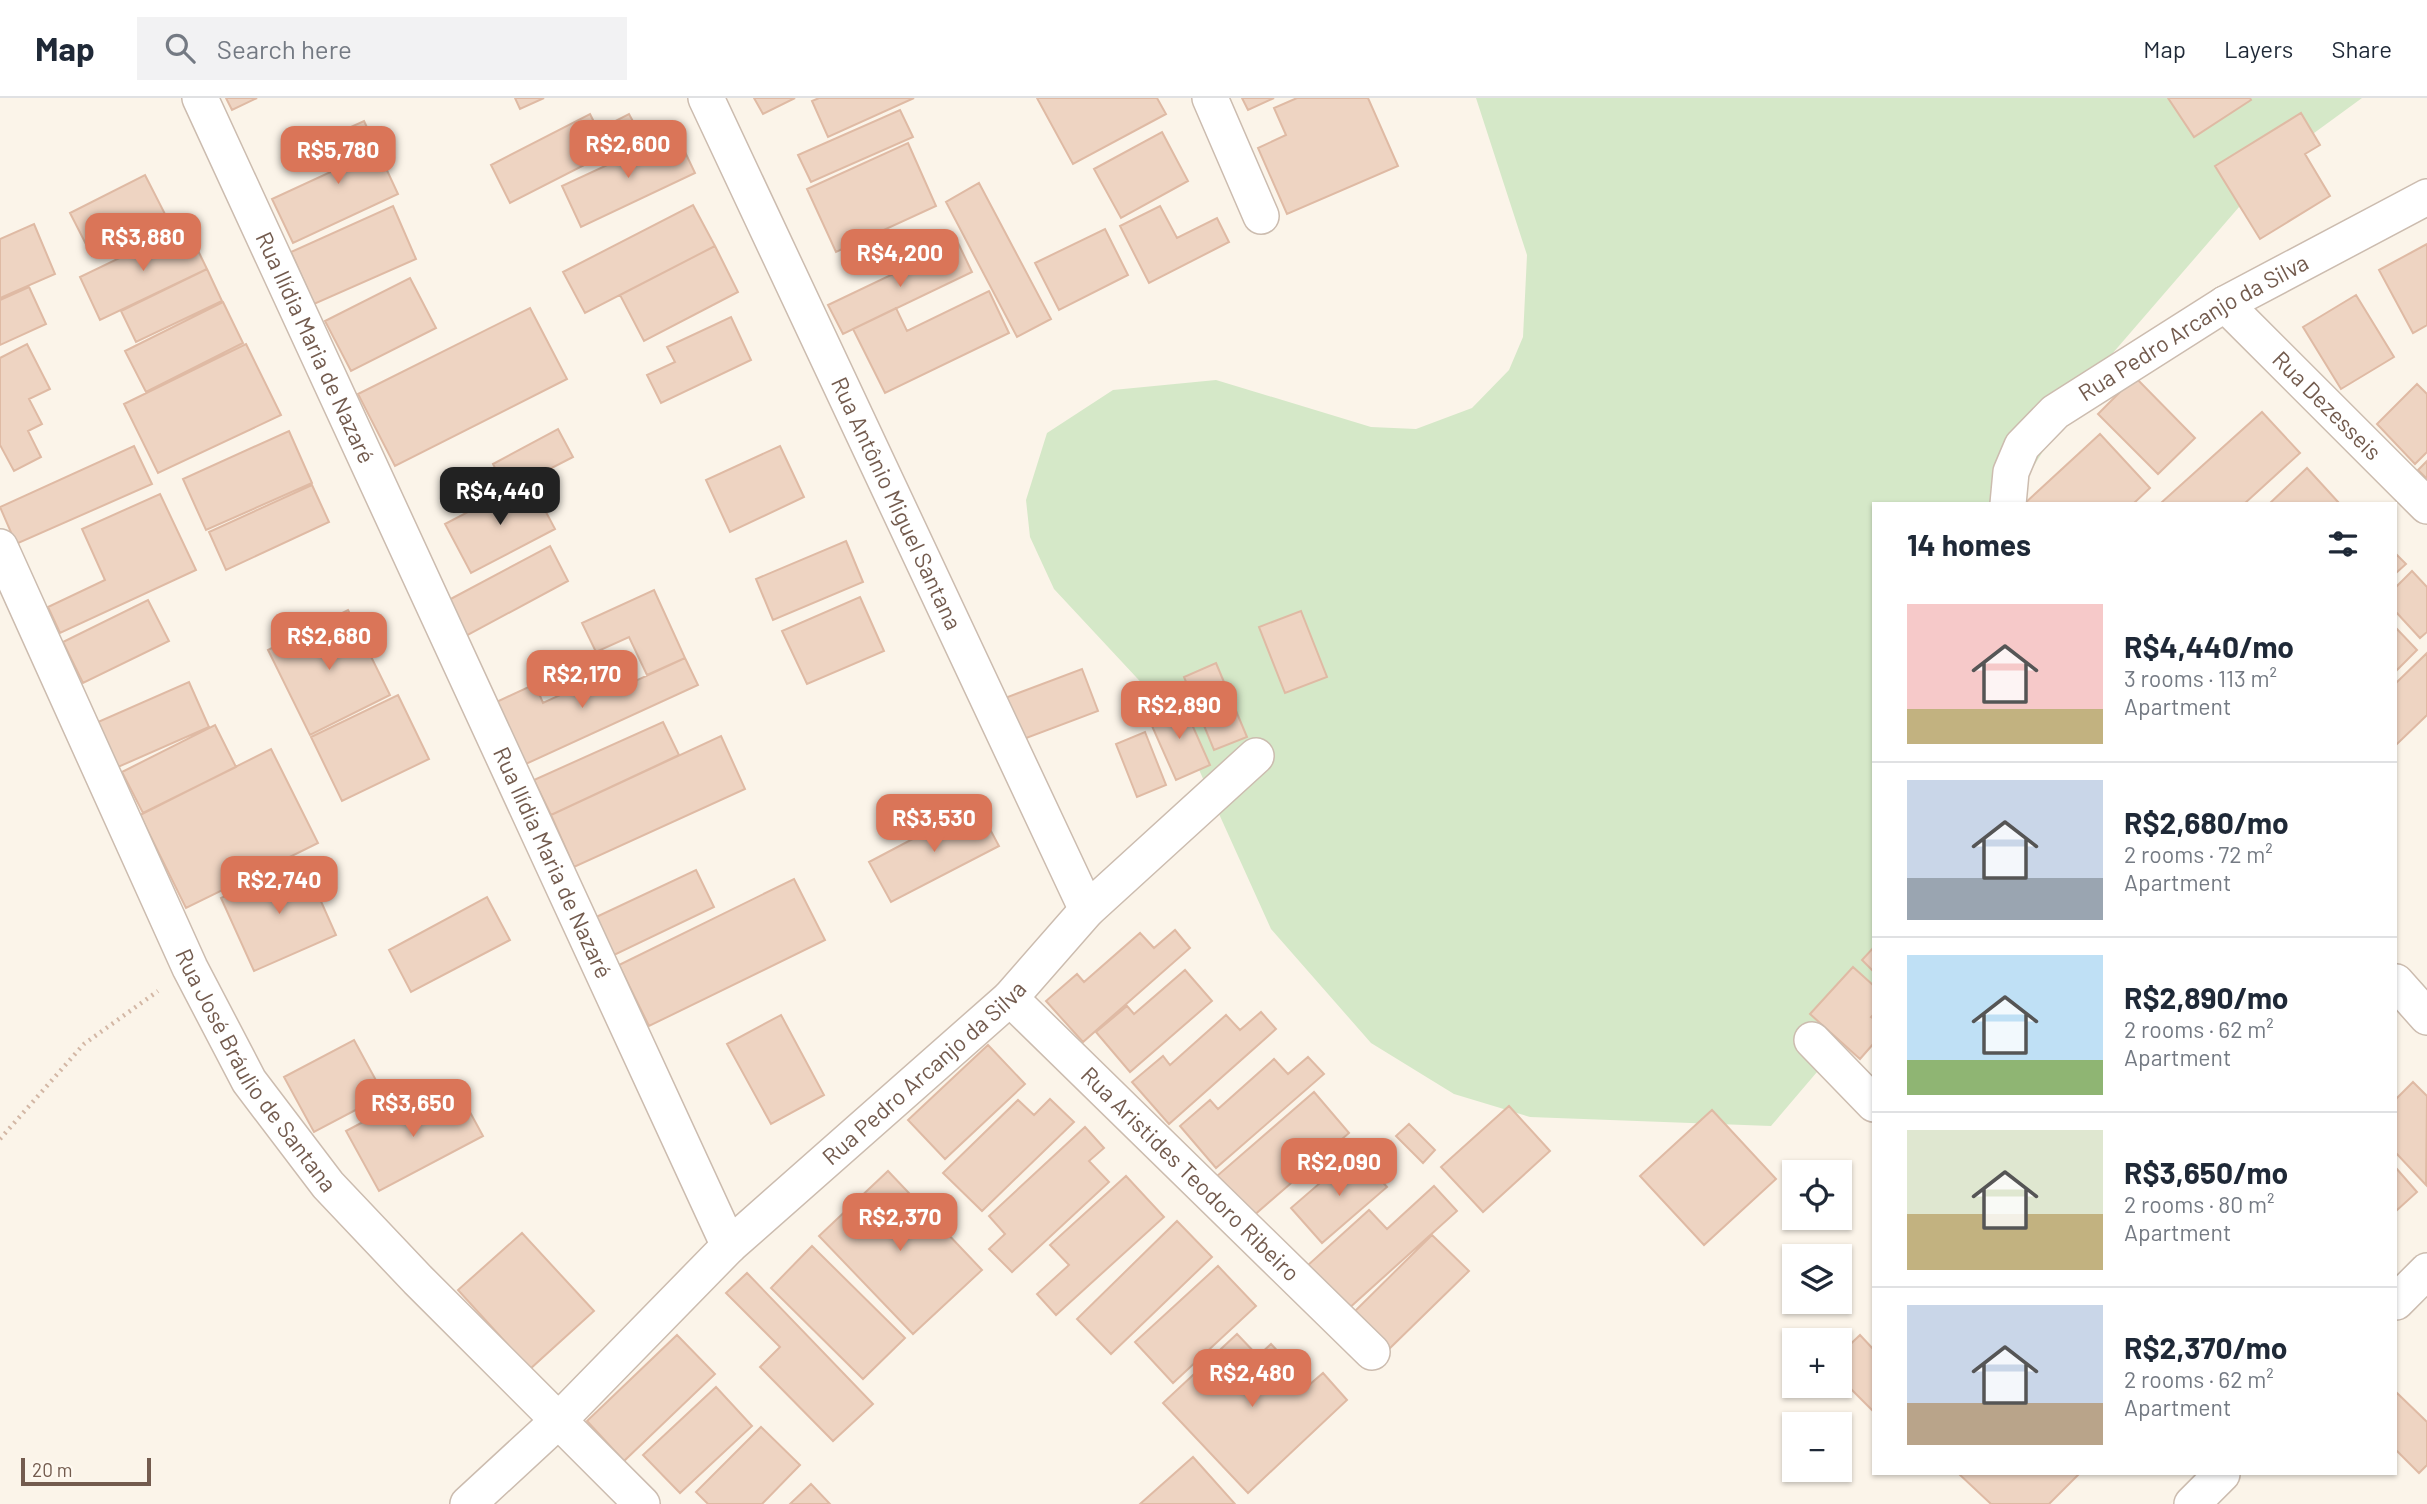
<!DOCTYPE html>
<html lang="en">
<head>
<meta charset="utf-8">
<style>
	:root { --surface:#fff; --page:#f2f2f3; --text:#1f2937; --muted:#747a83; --line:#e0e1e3; --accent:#da7558 }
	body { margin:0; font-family:Barlow,sans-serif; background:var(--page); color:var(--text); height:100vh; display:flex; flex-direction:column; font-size:26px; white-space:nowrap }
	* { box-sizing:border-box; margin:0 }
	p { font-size:23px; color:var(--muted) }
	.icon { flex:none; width:38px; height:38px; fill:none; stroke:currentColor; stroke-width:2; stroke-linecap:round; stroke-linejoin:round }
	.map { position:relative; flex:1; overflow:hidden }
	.drawer { position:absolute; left:1872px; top:404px; width:525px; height:973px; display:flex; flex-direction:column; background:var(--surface); border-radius:0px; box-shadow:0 2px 5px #0004 }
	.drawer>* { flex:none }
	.buttons { position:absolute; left:1782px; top:1062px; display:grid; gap:14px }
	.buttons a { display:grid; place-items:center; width:70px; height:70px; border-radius:0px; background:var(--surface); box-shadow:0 2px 5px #0004; font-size:35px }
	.scale { position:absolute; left:21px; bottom:18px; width:130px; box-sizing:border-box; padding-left:7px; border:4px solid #735b4e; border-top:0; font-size:19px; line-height:24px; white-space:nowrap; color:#735b4e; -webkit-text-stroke:5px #fef8ef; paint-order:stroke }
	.price { position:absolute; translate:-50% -60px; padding:0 16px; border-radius:14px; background:var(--accent); color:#fff; font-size:23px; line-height:46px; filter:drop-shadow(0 2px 4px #0008) }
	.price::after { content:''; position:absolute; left:50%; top:42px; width:21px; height:16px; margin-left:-10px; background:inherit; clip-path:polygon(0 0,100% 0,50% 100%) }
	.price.on { background:#222; color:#fff }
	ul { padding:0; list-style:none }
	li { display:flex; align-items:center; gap:21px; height:175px; padding:0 35px }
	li+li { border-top:2px solid var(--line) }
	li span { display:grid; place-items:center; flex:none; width:196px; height:140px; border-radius:0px; color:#555 }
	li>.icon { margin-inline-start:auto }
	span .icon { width:84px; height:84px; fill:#fffc; stroke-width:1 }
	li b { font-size:30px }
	h2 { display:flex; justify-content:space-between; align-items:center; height:84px; padding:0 35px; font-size:30px }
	header { display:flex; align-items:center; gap:42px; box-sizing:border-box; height:98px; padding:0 35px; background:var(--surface); border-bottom:2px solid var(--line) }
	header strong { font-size:33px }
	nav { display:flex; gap:38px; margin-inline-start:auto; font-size:24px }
	.search { width:490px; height:63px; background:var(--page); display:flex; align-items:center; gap:18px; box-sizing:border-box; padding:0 24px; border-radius:0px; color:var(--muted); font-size:26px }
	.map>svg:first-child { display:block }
	.green { fill:#d5e8c8 }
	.building { fill:#eed4c2; stroke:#dfbaa4; stroke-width:2 }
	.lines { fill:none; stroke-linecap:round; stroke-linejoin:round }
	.street-casing { stroke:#ccbcaf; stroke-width:38 }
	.path { stroke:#d3b7a5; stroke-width:4.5; stroke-dasharray:2 5; stroke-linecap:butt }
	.street { stroke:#fff; stroke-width:35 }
	.labels { text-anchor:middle; stroke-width:6; stroke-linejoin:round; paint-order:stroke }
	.street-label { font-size:23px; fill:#735b4e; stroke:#fef8ef }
</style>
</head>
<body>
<header>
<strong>Map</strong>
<div class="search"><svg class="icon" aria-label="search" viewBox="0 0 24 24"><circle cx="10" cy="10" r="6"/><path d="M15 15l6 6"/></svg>Search here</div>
<nav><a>Map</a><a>Layers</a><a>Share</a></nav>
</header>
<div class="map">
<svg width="2427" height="1406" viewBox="0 0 2427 1406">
	<rect width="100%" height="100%" fill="#fbf4e9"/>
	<path class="green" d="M1476,0h886l-78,57 -204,236 -59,96 -7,17h-140v505l-11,9 -92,108 -241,-9 -76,-23 -83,-51 -100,-114 -94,-208 -123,-132 -24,-52 -4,-37 21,-67 66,-43 103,-10 155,47 45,2 56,-21 37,-38 14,-33 4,-82z"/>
	<path class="building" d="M226,0h31l-25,12z
		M515,0h29l-24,11z
		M754,0h41l-32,16z
		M819,0h95l-86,39 -16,-36z
		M1037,0h120l9,16 -93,50z
		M1242,0h32l-26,12z
		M1297,0h71l30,68 -111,48 -29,-66 28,-13 -12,-27z
		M2168,0h82l1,2 -57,37z
		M900,12l13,27 -102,45 -13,-27z
		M2301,15l19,32 -15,9 25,42 -70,43 -45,-73z
		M590,16l8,16 31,-16 12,22 -131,67 -19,-38z
		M364,23l34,73 -105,49 -21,-44 63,-29 -13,-30z
		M1162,34l26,49 -67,37 -27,-49z
		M676,35l19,40 -114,54 -19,-41z
		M908,45l28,63 -100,46 -29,-63z
		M145,77l22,43 -75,38 -22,-43z
		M979,85l72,136 -34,18 -71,-135z
		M693,107l22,41 -130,67 -22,-41z
		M393,108l23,53 -102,45 -23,-52z
		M1160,108l17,32 40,-20 12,24 -80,41 -29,-57z
		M34,126l21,50 -55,24v-59z
		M186,128l21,43 -107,51 -20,-43z
		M1105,131l23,46 -69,35 -24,-47z
		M958,145l14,29 -129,62 -15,-29z
		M2427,146v81l-14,8 -34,-63z
		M715,148l23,46 -94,49 -24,-46z
		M207,171l15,32 -86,41 -15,-31z
		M410,180l26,50 -85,43 -26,-50z
		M29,189l17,37 -46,21v-45z
		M989,193l20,42 -124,60 -32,-64 43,-21 11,23z
		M2356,197l38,62 -53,32 -38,-62z
		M223,204l20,41 -97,49 -21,-41z
		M530,210l37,71 -172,87 -37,-72z
		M731,219l20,43 -90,43 -14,-28 28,-13 -8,-15z
		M27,246l23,45 -21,10 13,25 -14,7 13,26 -27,14 -14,-26v-87z
		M246,246l35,71 -123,58 -34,-69z
		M2135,279l60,61 -37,36 -60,-60z
		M2417,286l10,10v58l-12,12 -38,-40z
		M2262,314l38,41 -56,51h-80l-2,-2z
		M558,331l15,28 -66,34 -14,-27z
		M289,333l23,52 -106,47 -23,-51z
		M2100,336l50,54 -17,16h-109z
		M134,348l18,38 -136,60 -16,-37z
		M780,348l24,51 -74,35 -24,-52z
		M2427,363v18l-9,-9z
		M2307,370l32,35 -2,1h-68z
		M529,382l26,49 -84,44 -26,-49z
		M312,387l17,37 -103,48 -17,-38z
		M160,396l36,76 -136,63 -12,-26 57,-27 -23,-51z
		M846,443l17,41 -90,38 -17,-41z
		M550,448l18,35 -104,56 -19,-35z
		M2396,456l10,10 -10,9z
		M2412,473l15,16v45l-7,6 -24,-26v-25z
		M654,492l31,68 -38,17 -18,-38 -33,15 -14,-29z
		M860,499l24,54 -77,33 -25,-53z
		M148,502l21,41 -86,42 -20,-41z
		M348,512l42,85 -80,40 -42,-85z
		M1301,513l26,66 -42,16 -26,-66z
		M2396,530l21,22 -21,21z
		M2427,555v62l-31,30v-62z
		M685,560l13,27 -181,83 -29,-62 47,-22 8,19 78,-36 8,17z
		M1216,565l31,74 -33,13 -30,-73z
		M1082,571l16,42 -77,29 -16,-42z
		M189,584l20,45 -91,40 -20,-45z
		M398,597l31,64 -87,42 -31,-64z
		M1182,604l28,63 -34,15 -28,-63z
		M663,624l16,33 -128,60 -17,-35z
		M215,627l21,42 -93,46 -21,-41z
		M1145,634l21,53 -29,12 -21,-53z
		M721,638l24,53 -171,78 -23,-52z
		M271,651l47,94 -132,65 -46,-93z
		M977,707l22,41 -108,56 -22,-40z
		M303,763l33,74 -82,36 -33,-73z
		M696,772l18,37 -102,49 -18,-38z
		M794,781l31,61 -176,86 -30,-61z
		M487,799l23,43 -99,52 -22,-42z
		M1175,832l15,18 -107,94 -37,-41 31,-27 7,8 56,-49 14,15z
		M1874,849v25l-12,-12z
		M1853,869l21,19v28l-3,3 3,2v24l-14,16 -50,-45z
		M1185,872l27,31 -82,71 -34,-40 31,-26 7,8z
		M1261,914l15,17 -107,95 -37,-42 31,-26 7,9 56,-50 14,15z
		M781,917l43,80 -53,29 -44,-80z
		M354,942l30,55 -70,37 -30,-55z
		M988,947l37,39 -80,75 -37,-39z
		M1308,959l16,17 -108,94 -36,-42 30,-26 8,9 56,-50 14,15z
		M2413,984l14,14 -1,89 -30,-32v-54z
		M458,992l25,46 -104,55 -33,-60 49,-26 7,14z
		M1314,994l35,41 -97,84 -35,-41z
		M1050,1001l24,23 -92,89 -39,-38 75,-73 16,15z
		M1509,1008l41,45 -67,61 -42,-45z
		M1712,1012l64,69 -72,66 -64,-69z
		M1409,1026l26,26 -12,13 -27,-27z
		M1085,1029l19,21 -15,13 20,21 -97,90 -23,-23 16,-15 -16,-18z
		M1356,1054l31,35 -65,56 -31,-35z
		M2396,1070l21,24 -21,19z
		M888,1073l94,99 -69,64 -94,-98z
		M1126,1078l38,41 -108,98 -19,-21 32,-29 -19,-20z
		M1434,1088l23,25 -110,99 -40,-44 62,-56 18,19z
		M1177,1123l35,36 -101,97 -34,-35z
		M522,1135l72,78 -64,58 -72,-79z
		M1432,1137l37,36 -82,80 -36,-36z
		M812,1148l93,92 -42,41 -92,-91z
		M1218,1168l38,40 -83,77 -38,-41z
		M747,1175l126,131 -40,37 -73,-74 20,-20 -54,-54z
		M1237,1236l21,22 13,-12 38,41 14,-12 24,27 -99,93 -85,-90z
		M677,1237l38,39 -91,87 -37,-40z
		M1860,1237l14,15v62l-35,-35v-22z
		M716,1289l36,39 -72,67 -37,-38z
		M2396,1294l31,30v43l-8,8 -23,-23z
		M761,1329l39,38 -38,39h-54l-12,-12z
		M1193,1359l42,47h-95z
		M1959,1376h120l-30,30h-58z
		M811,1386l19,20h-40z"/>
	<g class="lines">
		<defs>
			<g id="street">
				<path id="s1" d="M200,0l529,1148"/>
				<path id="s2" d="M706,0l381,812"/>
				<path d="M1210,0l51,118"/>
				<path id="s3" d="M2225,206l202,202"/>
				<path id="s4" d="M2008,406l3,-32 11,-26 33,-34 170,-108 202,-107"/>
				<path id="s5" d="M0,449l190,421 59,113 79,104 90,95 224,224"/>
				<path d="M2396,884l31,35"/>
				<path id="s6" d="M1010,900l362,354"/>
				<path d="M1812,942l62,64"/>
				<path d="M2396,1204l31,-31"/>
				<path id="s7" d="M468,1406l91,-84 170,-174 281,-248 77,-88 169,-154"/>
				<path d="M2192,1406l30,-30"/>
			</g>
		</defs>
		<use href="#street" class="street-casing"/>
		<path class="path" d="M0,1041l84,-95 74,-53"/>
		<use href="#street" class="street"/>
	</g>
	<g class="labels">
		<g class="street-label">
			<text dy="8" stroke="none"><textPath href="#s4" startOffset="270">Rua Pedro Arcanjo da Silva</textPath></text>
			<text dy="8" stroke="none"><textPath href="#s1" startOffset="275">Rua Ilídia Maria de Nazaré</textPath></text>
			<text dy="8" stroke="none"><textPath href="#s3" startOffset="144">Rua Dezesseis</textPath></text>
			<text dy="8" stroke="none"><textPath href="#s2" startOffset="448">Rua Antônio Miguel Santana</textPath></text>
			<text dy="8" stroke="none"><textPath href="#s1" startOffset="842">Rua Ilídia Maria de Nazaré</textPath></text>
			<text dy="8" stroke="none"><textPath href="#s5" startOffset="584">Rua José Bráulio de Santana</textPath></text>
			<text dy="8" stroke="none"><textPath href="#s7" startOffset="628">Rua Pedro Arcanjo da Silva</textPath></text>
			<text dy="8" stroke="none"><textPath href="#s6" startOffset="252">Rua Aristides Teodoro Ribeiro</textPath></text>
		</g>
	</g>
</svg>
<div class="buttons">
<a><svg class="icon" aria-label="locate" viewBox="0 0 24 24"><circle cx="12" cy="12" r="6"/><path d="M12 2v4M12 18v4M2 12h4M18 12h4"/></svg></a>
<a><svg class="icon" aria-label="layers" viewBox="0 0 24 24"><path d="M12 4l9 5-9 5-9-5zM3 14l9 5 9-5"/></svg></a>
<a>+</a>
<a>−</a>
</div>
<div class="scale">20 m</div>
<b class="price" style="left:628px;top:82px">R$2,600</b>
<b class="price" style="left:338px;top:88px">R$5,780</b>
<b class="price" style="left:143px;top:175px">R$3,880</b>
<b class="price" style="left:900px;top:191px">R$4,200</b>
<b class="price on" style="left:500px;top:429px">R$4,440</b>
<b class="price" style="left:329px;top:574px">R$2,680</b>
<b class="price" style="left:582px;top:612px">R$2,170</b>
<b class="price" style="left:1179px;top:643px">R$2,890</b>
<b class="price" style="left:934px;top:756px">R$3,530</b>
<b class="price" style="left:279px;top:818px">R$2,740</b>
<b class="price" style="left:413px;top:1041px">R$3,650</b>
<b class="price" style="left:1339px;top:1100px">R$2,090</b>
<b class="price" style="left:900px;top:1155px">R$2,370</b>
<b class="price" style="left:1252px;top:1311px">R$2,480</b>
<section class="drawer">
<h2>14 homes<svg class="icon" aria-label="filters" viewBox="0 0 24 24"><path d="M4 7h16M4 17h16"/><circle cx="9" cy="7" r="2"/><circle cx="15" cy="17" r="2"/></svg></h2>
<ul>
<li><span style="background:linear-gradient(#f6c9c9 75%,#c2b280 0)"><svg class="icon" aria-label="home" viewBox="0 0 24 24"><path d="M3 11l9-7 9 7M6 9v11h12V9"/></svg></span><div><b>R$4,440/mo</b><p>3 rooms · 113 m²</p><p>Apartment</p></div></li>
<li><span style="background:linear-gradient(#c9d6e8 70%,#9aa5b1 0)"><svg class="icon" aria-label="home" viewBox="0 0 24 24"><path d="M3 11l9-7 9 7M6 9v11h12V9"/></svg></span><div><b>R$2,680/mo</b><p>2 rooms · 72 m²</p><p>Apartment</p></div></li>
<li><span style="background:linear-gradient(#bfe0f5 75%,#8fb573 0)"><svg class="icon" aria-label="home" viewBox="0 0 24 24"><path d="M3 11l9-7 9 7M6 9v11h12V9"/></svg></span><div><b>R$2,890/mo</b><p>2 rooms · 62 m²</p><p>Apartment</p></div></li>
<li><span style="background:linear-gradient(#dfe7d0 60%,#c2b280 0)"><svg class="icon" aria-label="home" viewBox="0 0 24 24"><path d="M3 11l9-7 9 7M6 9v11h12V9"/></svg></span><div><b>R$3,650/mo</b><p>2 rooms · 80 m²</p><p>Apartment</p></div></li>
<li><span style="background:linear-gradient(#c9d6e8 70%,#b9a48a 0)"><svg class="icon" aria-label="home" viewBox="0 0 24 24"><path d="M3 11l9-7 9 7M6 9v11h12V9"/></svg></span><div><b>R$2,370/mo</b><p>2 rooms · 62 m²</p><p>Apartment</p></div></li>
</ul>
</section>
</div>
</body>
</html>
